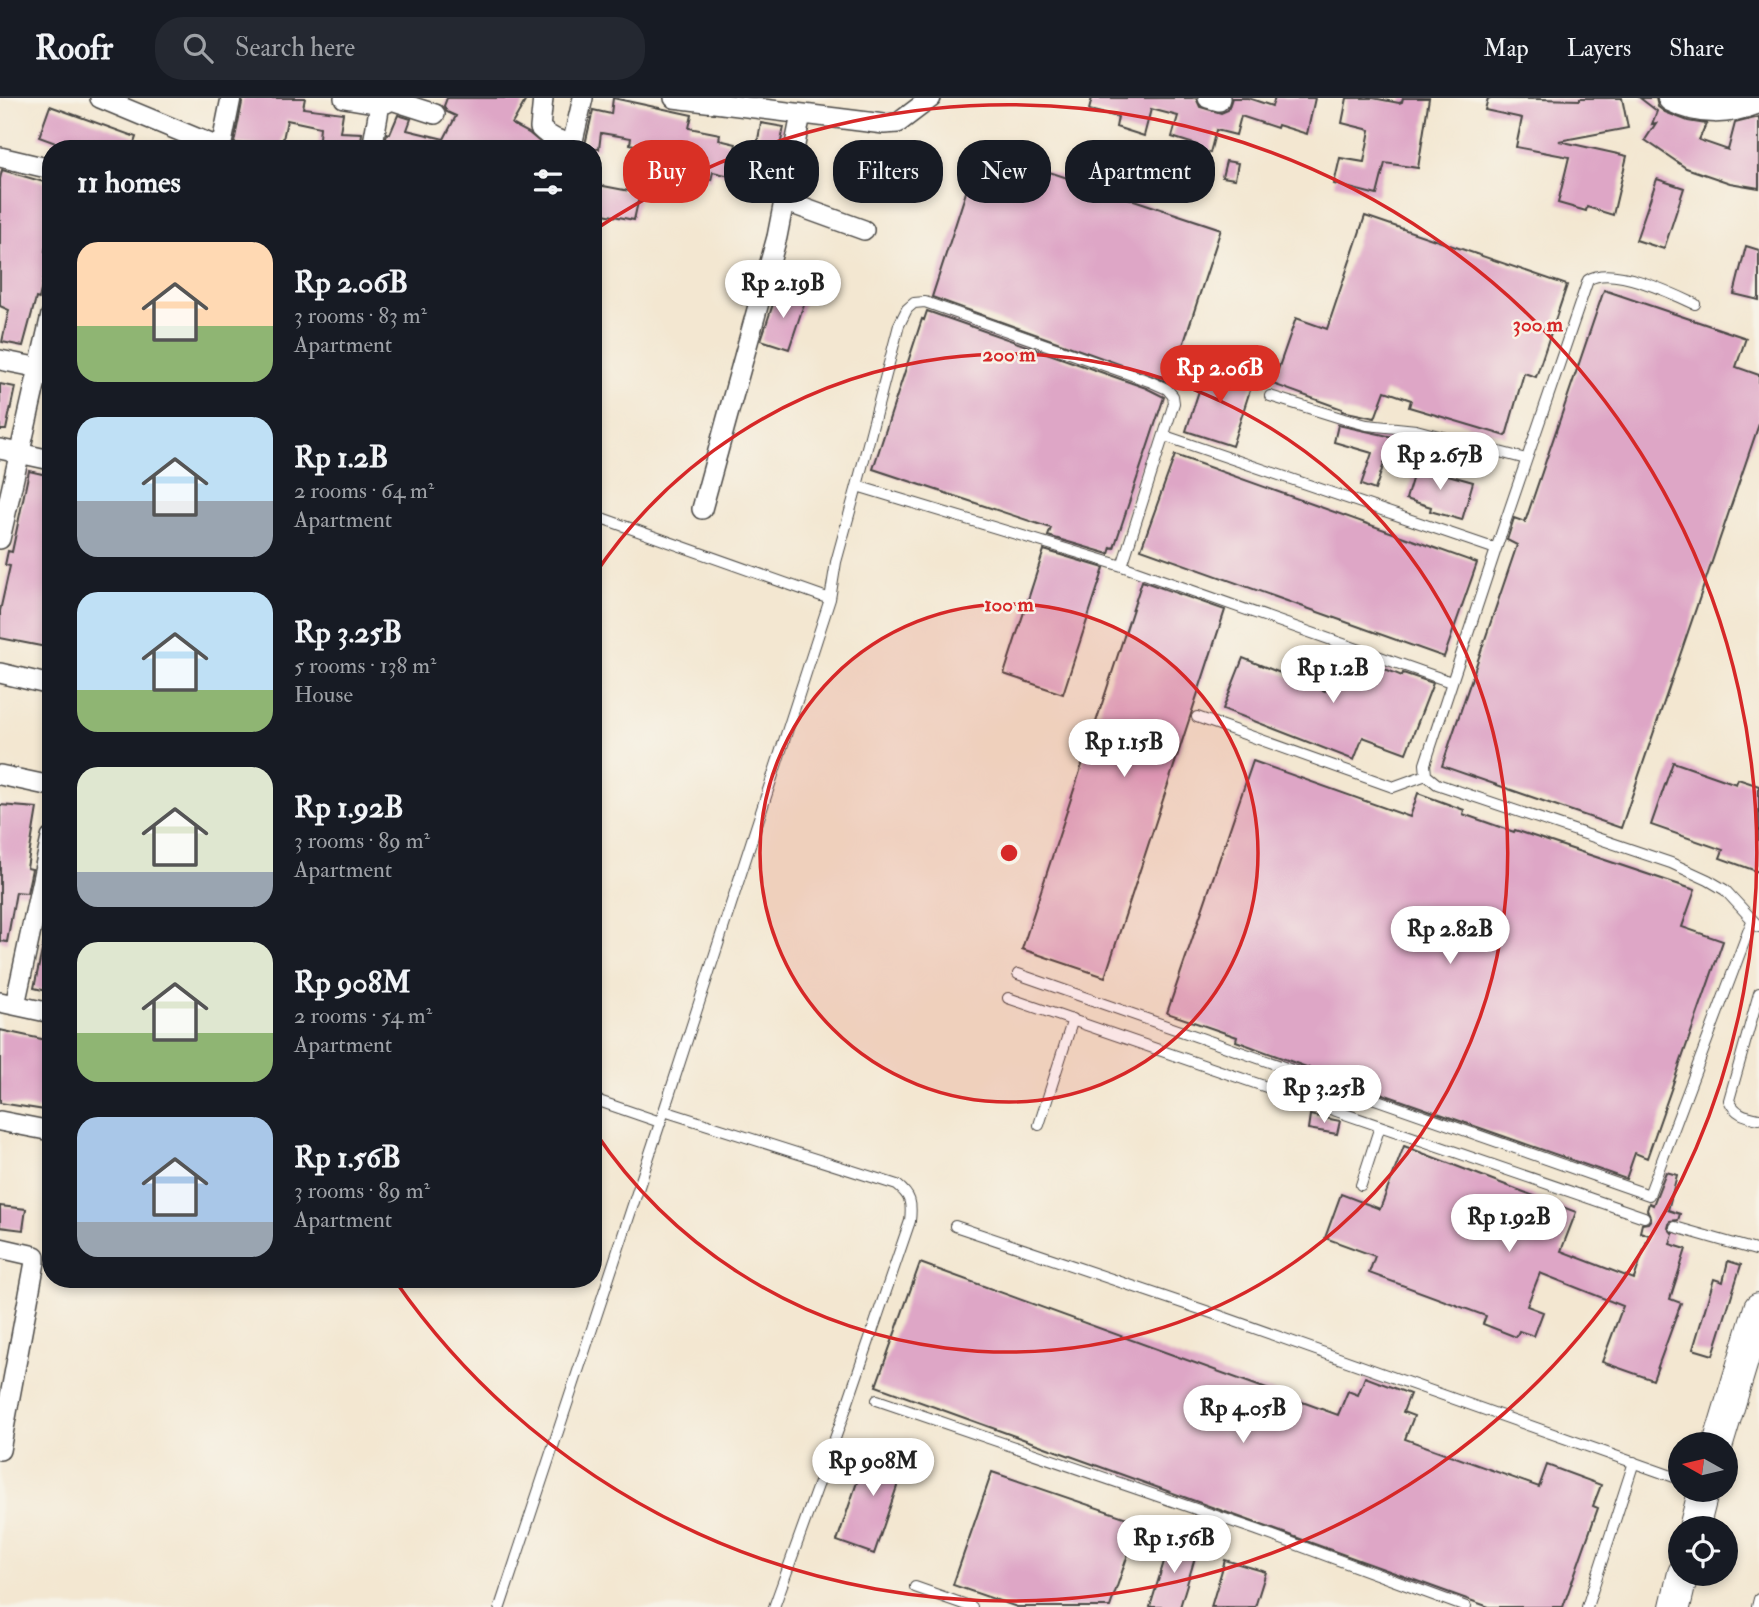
<!DOCTYPE html>
<html lang="en">
<head>
<meta charset="utf-8">
<style>
	:root { --surface:#171b24; --page:#242831; --text:#f1f3f6; --muted:#9ea1a6; --line:#363941; --accent:#d93025 }
	body { margin:0; font-family:"IM FELL Double Pica",serif; background:var(--page); color:var(--text); height:100vh; display:flex; flex-direction:column; font-size:26px; white-space:nowrap }
	* { box-sizing:border-box; margin:0 }
	p { font-size:23px; color:var(--muted) }
	.icon { flex:none; width:38px; height:38px; fill:none; stroke:currentColor; stroke-width:2; stroke-linecap:round; stroke-linejoin:round }
	.map { position:relative; flex:1; overflow:hidden }
	.drawer { position:absolute; left:42px; top:42px; width:560px; height:1148px; display:flex; flex-direction:column; background:var(--surface); border-radius:28px; box-shadow:0 4px 10px #0003 }
	.drawer>* { flex:none }
	.hud { position:absolute; left:623px; top:42px; width:665px; height:63px; display:flex; gap:14px }
	.needle { width:46px; rotate:278deg }
	.buttons { position:absolute; left:1668px; top:1334px; display:grid; gap:14px }
	.buttons a { display:grid; place-items:center; width:70px; height:70px; border-radius:50%; background:var(--surface); box-shadow:0 4px 10px #0003; font-size:35px }
	.price { position:absolute; translate:-50% -60px; padding:0 16px; border-radius:24px; background:#fff; color:#222; font-size:23px; line-height:46px; filter:drop-shadow(0 2px 4px #0008) }
	.price::after { content:''; position:absolute; left:50%; top:42px; width:21px; height:16px; margin-left:-10px; background:inherit; clip-path:polygon(0 0,100% 0,50% 100%) }
	.price.on { background:var(--accent); color:#fff }
	ul { padding:0; list-style:none }
	li { display:flex; align-items:center; gap:21px; height:175px; padding:0 35px }
	li span { display:grid; place-items:center; flex:none; width:196px; height:140px; border-radius:21px; color:#555 }
	li>.icon { margin-inline-start:auto }
	span .icon { width:84px; height:84px; fill:#fffc; stroke-width:1 }
	li b { font-size:30px }
	h2 { display:flex; justify-content:space-between; align-items:center; height:84px; padding:0 35px; font-size:30px }
	.tag { padding:0 24px; border-radius:28px; background:var(--surface); box-shadow:0 4px 10px #0003; font-size:24px; line-height:63px }
	.tag.on { background:var(--accent); color:#fff }
	header { display:flex; align-items:center; gap:42px; box-sizing:border-box; height:98px; padding:0 35px; background:var(--surface); border-bottom:2px solid var(--line) }
	header strong { font-size:33px }
	nav { display:flex; gap:38px; margin-inline-start:auto; font-size:24px }
	.search { width:490px; height:63px; background:var(--page); display:flex; align-items:center; gap:18px; box-sizing:border-box; padding:0 24px; border-radius:28px; color:var(--muted); font-size:26px }
	.map>svg:first-child { display:block }
	.building { fill:#dea6c6 }
	.lines { fill:none; stroke-linecap:round; stroke-linejoin:round }
	.lane-casing { stroke:#494744; stroke-width:12 }
	.street-casing { stroke:#494744; stroke-width:22 }
	.secondary-casing { stroke:#494744; stroke-width:29 }
	.primary-casing { stroke:#494744; stroke-width:32 }
	.lane { stroke:#fff; stroke-width:10 }
	.street { stroke:#fff; stroke-width:19 }
	.secondary { stroke:#fff; stroke-width:26 }
	.primary { stroke:#fff; stroke-width:30 }
	.ring { fill:none; stroke:#d62828; stroke-width:3.5 }
	.centre { fill:#d62828; stroke:#f7f3e8; stroke-width:3.5 }
	.ring-label { font-size:21px; text-anchor:middle; font-weight:bold; fill:#d62828; stroke:#f7f3e8; stroke-width:5; stroke-linejoin:round; paint-order:stroke }
</style>
</head>
<body>
<header>
<strong>Roofr</strong>
<div class="search"><svg class="icon" aria-label="search" viewBox="0 0 24 24"><circle cx="10" cy="10" r="6"/><path d="M15 15l6 6"/></svg>Search here</div>
<nav><a>Map</a><a>Layers</a><a>Share</a></nav>
</header>
<div class="map">
<svg width="1759" height="1509" viewBox="0 0 1759 1509">
	<rect width="100%" height="100%" fill="#f7f3e8"/>
	<filter id="ink" filterUnits="userSpaceOnUse"><feTurbulence type="fractalNoise" baseFrequency=".0143" numOctaves="2"/><feDisplacementMap in="SourceGraphic" scale="14" xChannelSelector="R" yChannelSelector="G"/><feConvolveMatrix kernelMatrix="1 2 1 2 8 2 1 2 1" color-interpolation-filters="sRGB"/></filter>
	<filter id="wash" filterUnits="userSpaceOnUse"><feTurbulence type="fractalNoise" baseFrequency=".00686" numOctaves="4" result="noise"/><feDisplacementMap in="SourceGraphic" scale="28" xChannelSelector="R" yChannelSelector="G"/><feGaussianBlur stdDeviation="1.57" result="paint"/><feColorMatrix in="noise" values="0 0 0 0 0 0 0 0 0 0 0 0 0 0 0 0 0 1.4 0 .05"/><feComposite in="paint" operator="in"/></filter>
	<g filter="url(#wash)">
		<rect width="100%" height="100%" fill="#f3e7d1"/>
		<g id="blocks">
			<path class="building" d="M243,0h62l-2,10 40,5 -3,19 22,1 -2,16h-42l2,-22 -33,-7 -6,29 -47,-6z
				M447,0h80l-15,26 17,9 19,16h-125l-15,-4 -1,4h-23l3,-16 3,1 8,-19 13,4 -4,11 37,9 12,-23 -9,-4 -3,-6z
				M613,0l79,17 -3,13 31,6 -1,6 17,4 -6,32 -17,-4 -2,8 -25,-5 4,-18 -60,-13 1,-6 -30,-5 -2,16h-15l9,-39 18,4z
				M1092,0h104l4,9 21,6 7,-3 4,-12h16l24,8 3,-8h40l-8,36 -29,-9 -1,3 -36,-12 -5,19 -20,-5 -6,23 -14,-4 1,-4 -25,-8 6,-21 -27,-7 -7,27 -28,-9 2,-10 -29,-7z
				M1347,0h26l26,5 3,-1 1,-4h26l-11,70 -33,-5 -8,32 -43,-11 6,-26 24,4 6,-32 -28,-7z
				M1488,0l92,2v-2h42l6,30 -69,13 68,15 -14,59 -26,-8 -1,4 -28,-8 11,-46 -53,-10 6,-29 -37,-8z
				M1640,0h16l2,9 7,5 23,9 18,3 -7,16 29,10 7,-27 24,-6v71l-29,-5 -44,-15 -41,-28 11,-17 -4,1 5,-13z
				M50,8l86,31 -4,12h-60l-33,-12z
				M761,25l23,4 -7,34 -22,-5z
				M980,51l241,80 -49,150 -2,-1 -1,4 -237,-85z
				M1226,63l12,2 -3,16 -13,-2z
				M2,72l49,14v43l-6,24 5,1 -11,47 -3,-1 -13,48 -21,-4 7,-32 -9,-4v-127z
				M1657,81l27,9 -20,61 -28,-9z
				M593,86l47,9 -6,27 -41,-8z
				M1365,118l202,69 -31,92 -12,-4 -18,63 -97,-29 2,-7 -26,-9 -10,27 -33,-7v-2l-69,-25 23,-66 31,11z
				M1746,148l13,4v50l-25,-6z
				M1604,192l142,48 -10,29 23,8v49l-138,404 -179,-62 75,-221 -10,-5 7,-22 11,4z
				M777,194l28,9 -16,48 -28,-9z
				M927,213l219,77 18,9 -50,151 -3,-1 -2,7 -61,-18 3,-8 -178,-59 49,-150 2,1z
				M1208,265l46,15 -22,68 -46,-15z
				M0,286l15,3 -9,43h-6z
				M1338,327l55,12 -18,53 -14,-5 11,-32 -38,-11z
				M1175,357l302,108 -33,94 -303,-108z
				M1416,368l57,16 -11,38 -32,-9 1,-4 -25,-8z
				M29,373l22,5 -3,19 3,1 -5,24 5,1v127l-51,-10v-27l10,-45 -5,-1 3,-14 4,1z
				M1044,452l60,18 -41,126 -59,-20z
				M1142,483l83,29 -120,367 -83,-28z
				M1341,553l61,25 1,-3 30,10 -27,70 -43,-16 -9,23 -131,-51 20,-51 82,33z
				M1253,663l157,56 8,-24 46,17 -1,4 51,18 1,-2 180,60 -13,37 41,14 -76,217 -12,-5 -9,26 -306,-107 -84,-31 1,-4 -70,-24z
				M1673,664l63,22 2,-5 21,7v86l-39,-14 3,-8 -72,-25z
				M0,707l37,3 -10,60 5,1 -5,24 -11,-1 -9,50 -7,-1z
				M45,839l6,1v54l-17,-4z
				M0,932l51,11v70l-51,-8z
				M1310,1017l30,6 -3,13 -29,-5z
				M1404,1048l172,66 -15,39 73,28 15,-44 -9,-3 2,-8 6,-1 3,-4 -4,-9 2,-7 4,2 13,-33 11,3 -9,35 12,4 -2,6 -8,1 -2,7 5,6 -3,10 16,5 -16,50 11,4 -28,77 -51,-18 21,-56 -83,-33 -13,33 16,6 -9,24 -15,-5 -3,6 -33,-13 3,-8 -117,-43 6,-17 -50,-18 16,-44 39,15z
				M0,1108l26,3 -3,21 -23,-3z
				M1728,1163l13,4 -28,90 -20,-6 21,-70 9,3z
				M920,1165l418,152 10,-24 10,4 7,-18 45,17 -7,18 11,4 -9,23 134,48 8,-22 54,20 -8,21 5,2 -35,99h-74l-613,-221z
				M871,1343l37,13 -34,100 -37,-13z
				M992,1374l147,50 -29,85h-93l-64,-22z
				M1171,1441l27,9 -18,59h-30z
				M1225,1462l41,12 -11,35h-44z"/>
		</g>
	</g>
	<g filter="url(#ink)">
		<use href="#blocks" fill-opacity="0" stroke="#494744" stroke-width="2"/>
		<g class="lines">
			<defs>
				<path id="lane" d="M1695,206c-23,-11 -84,-40 -107,-24l-92,269 -71,215 1,11 11,9 234,79 37,17 17,10 34,37
					M1270,298l74,23 23,6 49,5 110,29
					M1165,338l331,113
					M857,388l42,-161 8,-16 7,-6 11,-1 224,79 18,8 6,7 1,7 -52,163
					M830,501l6,-37 21,-76 265,80 329,116
					M1197,619l196,70 33,-12
					M1018,876l631,221 103,-274
					M1759,895l-30,107c6,14 16,16 30,19
					M1008,900l636,219
					M593,1001l67,23
					M664,1013l233,74c14,11 15,18 13,36l-64,187 -72,199
					M1039,1027l34,-106
					M1361,1087l19,-59
					M955,1128l251,85 474,168
					M1675,1129l84,24
					M877,1302l380,130 209,77
					M915,1489l57,20
					M500,1509l164,-496 166,-512 -237,-84
					M1587,1509l47,-145
					M1757,1509l2,-8"/>
				<path id="street" d="M100,0l118,49 4,-4 9,-45
					M344,0l36,6 6,-1 3,-5
					M543,0l-3,30c10,10 19,13 33,15
					M674,0l210,26 14,-1 33,-25
					M1208,0l11,3 1,-3
					M388,1l47,15
					M372,51l8,-45
					M571,51l12,-51
					M0,59l51,12
					M784,103l80,29
					M0,262l50,10
					M0,351l51,11
					M702,411l75,-272 24,-123
					M0,441l51,-224
					M0,575l51,12
					M0,677l51,11
					M0,904l51,11
					M15,907l36,-167
					M0,1023l51,10
					M0,1150l35,8v6l-35,188"/>
				<path id="secondary" d="M1671,0c30,15 57,14 88,2"/>
				<path id="primary" d="M1718,1346l41,-136
					M1694,1430l10,-39
					M1675,1509l8,-34"/>
			</defs>
			<use href="#lane" class="lane-casing"/>
			<use href="#street" class="street-casing"/>
			<use href="#secondary" class="secondary-casing"/>
			<use href="#primary" class="primary-casing"/>
			<use href="#lane" class="lane"/>
			<use href="#street" class="street"/>
			<use href="#secondary" class="secondary"/>
			<use href="#primary" class="primary"/>
		</g>
	</g>
	<circle cx="1009" cy="755" r="249" fill="#d62828" fill-opacity=".12"/>
	<g class="ring">
		<circle cx="1009" cy="755" r="249"/>
		<path d="M595 476A499 499 0 1 1 595 1034"/>
		<path d="M596 131A748 748 0 1 1 396 1184"/>
	</g>
	<circle cx="1009" cy="755" r="10" class="centre"/>
	<g class="ring-label">
		<text x="1538" y="233">300 m</text>
		<text x="1009" y="263">200 m</text>
		<text x="1009" y="513">100 m</text>
	</g>
</svg>
<div class="buttons">
<a><svg class="needle" viewBox="-14 -14 28 28"><path d="M0-13l5 13h-10z" fill="#e53935"/><path d="M0 13l5-13h-10z" fill="#9ea1a6"/></svg></a>
<a><svg class="icon" aria-label="locate" viewBox="0 0 24 24"><circle cx="12" cy="12" r="6"/><path d="M12 2v4M12 18v4M2 12h4M18 12h4"/></svg></a>
</div>
<b class="price" style="left:783px;top:222px">Rp 2.19B</b>
<b class="price on" style="left:1220px;top:307px">Rp 2.06B</b>
<b class="price" style="left:1440px;top:394px">Rp 2.67B</b>
<b class="price" style="left:1333px;top:607px">Rp 1.2B</b>
<b class="price" style="left:1124px;top:681px">Rp 1.15B</b>
<b class="price" style="left:1450px;top:868px">Rp 2.82B</b>
<b class="price" style="left:1324px;top:1027px">Rp 3.25B</b>
<b class="price" style="left:1509px;top:1156px">Rp 1.92B</b>
<b class="price" style="left:1243px;top:1347px">Rp 4.05B</b>
<b class="price" style="left:873px;top:1400px">Rp 908M</b>
<b class="price" style="left:1174px;top:1477px">Rp 1.56B</b>
<div class="hud">
<a class="tag on">Buy</a>
<a class="tag">Rent</a>
<a class="tag">Filters</a>
<a class="tag">New</a>
<a class="tag">Apartment</a>
</div>
<section class="drawer">
<h2>11 homes<svg class="icon" aria-label="filters" viewBox="0 0 24 24"><path d="M4 7h16M4 17h16"/><circle cx="9" cy="7" r="2"/><circle cx="15" cy="17" r="2"/></svg></h2>
<ul>
<li><span style="background:linear-gradient(#ffd9b3 60%,#8fb573 0)"><svg class="icon" aria-label="home" viewBox="0 0 24 24"><path d="M3 11l9-7 9 7M6 9v11h12V9"/></svg></span><div><b>Rp 2.06B</b><p>3 rooms · 83 m²</p><p>Apartment</p></div></li>
<li><span style="background:linear-gradient(#bfe0f5 60%,#9aa5b1 0)"><svg class="icon" aria-label="home" viewBox="0 0 24 24"><path d="M3 11l9-7 9 7M6 9v11h12V9"/></svg></span><div><b>Rp 1.2B</b><p>2 rooms · 64 m²</p><p>Apartment</p></div></li>
<li><span style="background:linear-gradient(#bfe0f5 70%,#8fb573 0)"><svg class="icon" aria-label="home" viewBox="0 0 24 24"><path d="M3 11l9-7 9 7M6 9v11h12V9"/></svg></span><div><b>Rp 3.25B</b><p>5 rooms · 138 m²</p><p>House</p></div></li>
<li><span style="background:linear-gradient(#dfe7d0 75%,#9aa5b1 0)"><svg class="icon" aria-label="home" viewBox="0 0 24 24"><path d="M3 11l9-7 9 7M6 9v11h12V9"/></svg></span><div><b>Rp 1.92B</b><p>3 rooms · 89 m²</p><p>Apartment</p></div></li>
<li><span style="background:linear-gradient(#dfe7d0 65%,#8fb573 0)"><svg class="icon" aria-label="home" viewBox="0 0 24 24"><path d="M3 11l9-7 9 7M6 9v11h12V9"/></svg></span><div><b>Rp 908M</b><p>2 rooms · 54 m²</p><p>Apartment</p></div></li>
<li><span style="background:linear-gradient(#a9c7e8 75%,#9aa5b1 0)"><svg class="icon" aria-label="home" viewBox="0 0 24 24"><path d="M3 11l9-7 9 7M6 9v11h12V9"/></svg></span><div><b>Rp 1.56B</b><p>3 rooms · 89 m²</p><p>Apartment</p></div></li>
</ul>
</section>
</div>
</body>
</html>
